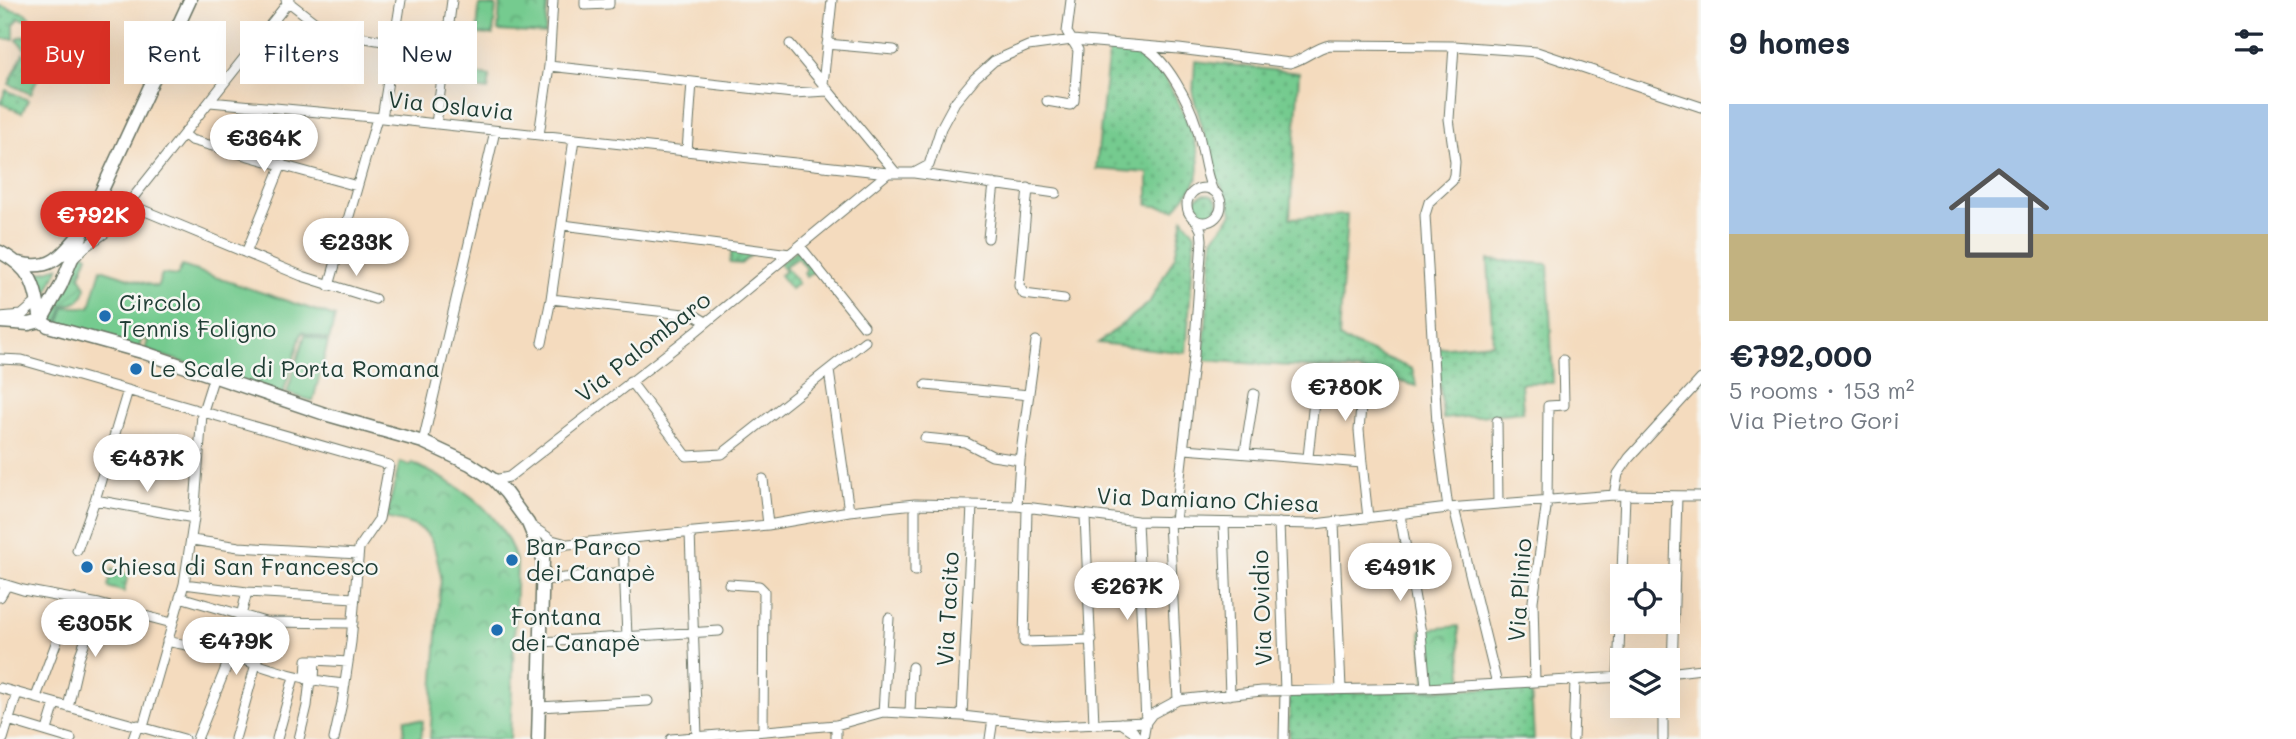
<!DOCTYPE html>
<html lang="en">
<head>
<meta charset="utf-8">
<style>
	:root { --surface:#fff; --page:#f2f2f3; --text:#1f2937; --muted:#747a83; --accent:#d93025 }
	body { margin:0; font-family:Mali,sans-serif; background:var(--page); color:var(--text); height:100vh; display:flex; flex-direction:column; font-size:26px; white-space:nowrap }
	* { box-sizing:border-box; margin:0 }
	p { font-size:23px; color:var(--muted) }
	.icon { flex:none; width:38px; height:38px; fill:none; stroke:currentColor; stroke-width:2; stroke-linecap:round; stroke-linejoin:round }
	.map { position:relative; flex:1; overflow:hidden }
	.sheet { display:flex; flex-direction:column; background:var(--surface); width:595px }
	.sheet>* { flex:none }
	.hud { position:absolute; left:21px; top:21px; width:665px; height:63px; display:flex; gap:14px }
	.fabs { position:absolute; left:1610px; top:564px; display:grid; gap:14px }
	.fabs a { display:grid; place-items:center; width:70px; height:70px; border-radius:0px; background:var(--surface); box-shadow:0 7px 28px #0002; font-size:35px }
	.price { position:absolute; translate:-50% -60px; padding:0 16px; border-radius:24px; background:#fff; color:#222; font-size:23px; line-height:46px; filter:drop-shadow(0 2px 4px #0008) }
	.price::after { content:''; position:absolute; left:50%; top:42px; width:21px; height:16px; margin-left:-10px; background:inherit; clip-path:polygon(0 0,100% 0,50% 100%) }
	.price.active { background:var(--accent); color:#fff }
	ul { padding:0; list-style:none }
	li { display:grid; align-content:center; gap:14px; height:371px; padding:0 28px }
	li span { display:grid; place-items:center; height:217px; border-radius:0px; color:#555 }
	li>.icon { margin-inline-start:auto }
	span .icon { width:126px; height:126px; fill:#fffc; stroke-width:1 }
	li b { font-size:30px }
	h2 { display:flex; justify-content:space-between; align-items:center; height:84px; padding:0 28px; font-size:30px }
	.tag { padding:0 24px; border-radius:0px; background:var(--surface); box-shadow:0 7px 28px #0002; font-size:24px; line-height:63px }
	.tag.active { background:var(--accent); color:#fff }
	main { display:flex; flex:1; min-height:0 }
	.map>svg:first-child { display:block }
	.grass { fill:url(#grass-dots); stroke:#4a8462; stroke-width:2 }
	.park { fill:url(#park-crowns); stroke:#4a8462; stroke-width:2 }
	.garden { fill:url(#garden-furrows); stroke:#4a8462; stroke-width:2 }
	.pitch { fill:#75cb8f; stroke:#4a8462; stroke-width:2 }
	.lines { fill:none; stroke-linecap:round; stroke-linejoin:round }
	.minor-casing { stroke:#6a7464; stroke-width:11 }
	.major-casing { stroke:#6a7464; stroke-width:15 }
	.minor { stroke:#fff; stroke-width:9 }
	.major { stroke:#fff; stroke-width:12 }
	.poi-dot { fill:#1f6fb2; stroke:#f6f6f2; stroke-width:2.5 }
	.labels { text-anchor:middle; stroke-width:5; stroke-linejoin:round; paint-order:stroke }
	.street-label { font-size:23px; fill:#1f3d34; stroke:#f6f6f2 }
	.poi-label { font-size:23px; fill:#1f3d34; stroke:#f6f6f2; text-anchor:start }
</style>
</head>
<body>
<main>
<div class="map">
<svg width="1701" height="739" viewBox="0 0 1701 739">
	<defs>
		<pattern id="grass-dots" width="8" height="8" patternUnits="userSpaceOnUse" patternTransform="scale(1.75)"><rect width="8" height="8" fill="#75cb8f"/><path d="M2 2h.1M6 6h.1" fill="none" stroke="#5fa676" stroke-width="1.8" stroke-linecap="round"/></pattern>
		<pattern id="park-crowns" width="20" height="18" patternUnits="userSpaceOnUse" patternTransform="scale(1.75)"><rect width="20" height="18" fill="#75cb8f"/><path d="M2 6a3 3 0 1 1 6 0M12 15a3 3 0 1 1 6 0" fill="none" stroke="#5fa676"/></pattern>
		<pattern id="garden-furrows" width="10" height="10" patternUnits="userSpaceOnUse" patternTransform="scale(1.75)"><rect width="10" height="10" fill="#75cb8f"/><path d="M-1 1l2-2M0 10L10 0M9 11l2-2" fill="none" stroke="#5fa676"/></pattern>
	</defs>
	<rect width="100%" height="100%" fill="#f6f6f2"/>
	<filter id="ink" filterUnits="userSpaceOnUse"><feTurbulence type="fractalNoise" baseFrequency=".0143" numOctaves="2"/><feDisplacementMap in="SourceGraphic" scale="14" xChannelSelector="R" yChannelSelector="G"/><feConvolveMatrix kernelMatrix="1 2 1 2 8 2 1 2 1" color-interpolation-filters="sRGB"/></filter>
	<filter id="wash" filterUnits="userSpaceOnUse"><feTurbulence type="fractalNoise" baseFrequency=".00686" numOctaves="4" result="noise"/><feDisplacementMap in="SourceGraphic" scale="28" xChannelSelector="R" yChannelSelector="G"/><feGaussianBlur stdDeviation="1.57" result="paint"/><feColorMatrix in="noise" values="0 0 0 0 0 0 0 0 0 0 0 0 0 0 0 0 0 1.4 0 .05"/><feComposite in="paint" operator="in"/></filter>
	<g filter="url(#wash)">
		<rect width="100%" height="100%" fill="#f4dbbe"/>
		<path class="grass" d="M0,6l25,7 10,9 24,13 -17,35 -25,-30 2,-3c8,0 13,-3 13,-11l-4,-5 -8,-3 -6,6v15h-14z
			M1109,49l42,8c17,24 61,96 44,126 -5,9 -14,17 -20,26l-27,-4v-32l-52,-4z
			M23,53l17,20 -9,21 -22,-10z
			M1195,61l104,12 -9,145 57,-3 -8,123 73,31 5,17 -57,-15 -157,-11 10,-121 19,-25 -3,-13 -12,-22 -24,-84z
			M6,90l22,10 -6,13 -22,-10z
			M1194 206a12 12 0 1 1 24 0a12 12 0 1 1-24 0Z
			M1183,218l12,16 -9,119 -88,-10 51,-40 26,-47z
			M1488,260l60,4 5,119h-32l2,29 -80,7 -6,-71 56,-5z
			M59,267l-14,30 -9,-23z
			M112,569l16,6 -4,17 -16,-5z
			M1531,687l3,52h-245v-44z"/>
		<path class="park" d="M505,0h43l-3,34 -47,-3 2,-27z
			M400,462l11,4 1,-3c49,23 90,46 105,101l-7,175h-80l11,-163c-10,-45 -9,-48 -55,-58z
			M1458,626l5,60 -37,2 -5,-58z"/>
		<path class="garden" d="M732,247l25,3 -16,14 -11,-1z
			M800,247l17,22 -11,8 -2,-4 3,-4 -9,-11 -13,8 13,17 -7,6 -11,-14 5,-4 -6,-7z
			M81,253l7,2 -8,21 6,11c-4,13 -7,17 -22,18l-6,18 -6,-1z"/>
		<path class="pitch" d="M479,5l17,1 -3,29 -16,-1z
			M454,72l36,4 -2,14 -35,-4z
			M182,266l153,51 -6,23 -27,-8 -19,62 -138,-44 3,-10 -6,-2 -3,11 -80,-24 6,-18h25l11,-38 56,18 5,-13 15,2z
			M305,335l23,7 -15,59 -26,-8z
			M405,719l18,2 -2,18h-18z"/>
	</g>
	<g filter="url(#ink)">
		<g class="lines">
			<defs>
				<path id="minor" d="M286,0l40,31 119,21
					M585,0v5l24,-1v-4
					M790,44l106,129
					M827,44l67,6
					M1146,48c21,13 43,54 50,77 7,21 8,44 16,64
					M549,66l244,27 35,-2
					M823,84l9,-84
					M1047,101l23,4 4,-4 4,-51 -11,-18 4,-32
					M210,102l172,16 506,55h26l142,20
					M382,118l19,-118
					M436,124l16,-124
					M185,135l6,5 166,46
					M539,135l10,-69 4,-66
					M574,139l-23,160 133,15 12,2 10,6
					M687,151l5,-69
					M914,173l15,-8 12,-37 14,-26 20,-24 19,-17 34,-15 44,-6 107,9 111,14c15,-4 25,-15 40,-18l124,1 83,6 164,55
					M1187 205a17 17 0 1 1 34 0a17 17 0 1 1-34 0Z
					M1028,188l-9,98 5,8 40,5
					M130,201l8,7 164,68 73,23
					M563,225l227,29
					M988,238l6,-54
					M800,246l64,80
					M246,253l36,-89
					M74,258l11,-11 20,-14 185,-233
					M329,286l48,-168
					M0,317l22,-2 15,-13
					M542,343l9,-44
					M0,359l22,1 367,105 -10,54 -20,29 -8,94 -9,61 -8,36
					M829,371l20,140
					M630,381l57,75 35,-2 143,-113
					M926,385l103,10
					M1497,421l1,83
					M925,438l40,4 27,14 28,4
					M423,442l72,-311
					M1185,449l177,14 6,55
					M1245,452l9,-58
					M1308,457l7,-65
					M1362,463l-3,-33 4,-46
					M763,479l5,46
					M494,480l15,-3 181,-141 198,-163
					M1614,495l4,-21 11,-16 72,-79
					M95,500l99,18
					M1017,506l3,-46 16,-119
					M1027,508l-3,134 68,-2
					M1448,508l-11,-84 -12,-209 4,-13 23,-21 2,-6 1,-13 -6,-43 5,-73
					M1454,508l43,176
					M1400,515l21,118 5,55
					M1085,516l9,208
					M1137,521l9,201 -3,17
					M1169,521l9,179
					M1175,521l19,-166 8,-115 -1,-10 -5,-10
					M1224,523l6,172
					M1279,523l6,168 -1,48
					M1334,523l7,166
					M530,525l22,15 11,3
					M690,532l7,205
					M623,539l4,98
					M192,540l47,7 119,7
					M77,550l18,-50 33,-110
					M543,559l6,-10 19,-5 200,-19 81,-14 66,-7 102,2 120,15 178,3 133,-16 166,-13 87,1
					M915,571v-67
					M544,580l82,-8
					M0,583l23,7 76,14 73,19
					M184,584l63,8 108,6
					M729,584l30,2 5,5 -1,139
					M0,597l7,-12
					M180,597l85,25 88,1
					M167,641c22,5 45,8 65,15 41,14 69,24 113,28
					M542,642l177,-11
					M315,660l33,2
					M1668,673l33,-4
					M1672,673l5,-177
					M1618,677l7,-182
					M306,679l1,-19h8l-1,21
					M1535,682l-2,-81 14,-100 1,-95 16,-1 -1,-45
					M0,688l184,51
					M36,697l37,-99
					M1663,705v34
					M68,707l12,-52 19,-51
					M539,707l109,-6
					M883,712l6,-94
					M910,712l2,-45
					M962,716l10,-211
					M8,720l63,19
					M1121,723l12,8 5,8
					M143,727l41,-143 10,-66 8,-104 12,-38
					M47,730l8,-26
					M3,739l14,-46
					M133,739l5,-14
					M197,739l34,-84 16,-63
					M235,739l26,-93 4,-24
					M277,739l17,-62
					M299,739l8,-33 3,-26
					M671,739l165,-14 47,-13 79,4 92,10 92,-4 6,-8 26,-14 84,-9 164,-3 196,-11
					M836,739v-14
					M990,739l3,-20
					M1573,739l2,-58"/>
				<path id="major" d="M0,252c33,18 35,33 41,69
					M19,263c30,8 41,-5 59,-27
					M41,321l20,-36 24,-58 105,-227
					M0,322l29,2 12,-3 7,5 94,26 186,63 95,27 47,22 24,16 12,13 22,30 15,36 -5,180"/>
			</defs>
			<use href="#minor" class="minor-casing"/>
			<use href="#major" class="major-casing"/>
			<use href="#minor" class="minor"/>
			<use href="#major" class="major"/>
		</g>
	</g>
	<g class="poi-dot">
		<circle cx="105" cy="316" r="7"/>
		<circle cx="136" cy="369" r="7"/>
		<circle cx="512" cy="560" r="7"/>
		<circle cx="87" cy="567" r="7"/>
		<circle cx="497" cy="630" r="7"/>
	</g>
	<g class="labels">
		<g class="street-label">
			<text transform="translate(451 106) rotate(6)" y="8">Via Oslavia</text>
			<text transform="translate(643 347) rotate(-38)" y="8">Via Palombaro</text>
			<text transform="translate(1208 500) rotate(2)" y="8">Via Damiano Chiesa</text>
			<text transform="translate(1520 590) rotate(-86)" y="8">Via Plinio</text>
			<text transform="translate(1262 608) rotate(-92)" y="8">Via Ovidio</text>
			<text transform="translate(948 609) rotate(-87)" y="8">Via Tacito</text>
		</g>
		<g class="poi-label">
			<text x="119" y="311">Circolo<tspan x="119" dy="26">Tennis Foligno</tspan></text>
			<text x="150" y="377">Le Scale di Porta Romana</text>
			<text x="526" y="555">Bar Parco<tspan x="526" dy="26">dei Canapè</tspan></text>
			<text x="101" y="575">Chiesa di San Francesco</text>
			<text x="511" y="625">Fontana<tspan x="511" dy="26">dei Canapè</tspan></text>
		</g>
	</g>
</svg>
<div class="fabs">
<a><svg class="icon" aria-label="locate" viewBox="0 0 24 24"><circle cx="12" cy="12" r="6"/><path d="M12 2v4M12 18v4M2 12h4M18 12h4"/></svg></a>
<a><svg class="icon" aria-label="layers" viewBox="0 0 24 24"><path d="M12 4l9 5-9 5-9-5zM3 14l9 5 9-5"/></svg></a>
</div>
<b class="price" style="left:264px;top:174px">€364K</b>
<b class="price active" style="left:93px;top:251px">€792K</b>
<b class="price" style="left:356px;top:278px">€233K</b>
<b class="price" style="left:1345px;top:423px">€780K</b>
<b class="price" style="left:147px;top:494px">€487K</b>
<b class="price" style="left:1400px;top:603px">€491K</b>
<b class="price" style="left:1127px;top:622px">€267K</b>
<b class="price" style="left:95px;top:659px">€305K</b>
<b class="price" style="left:236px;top:677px">€479K</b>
<div class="hud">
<a class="tag active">Buy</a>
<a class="tag">Rent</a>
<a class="tag">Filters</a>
<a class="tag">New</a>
</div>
</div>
<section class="sheet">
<h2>9 homes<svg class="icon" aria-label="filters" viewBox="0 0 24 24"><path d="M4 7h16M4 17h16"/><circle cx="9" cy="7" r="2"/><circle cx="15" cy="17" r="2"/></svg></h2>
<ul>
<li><span style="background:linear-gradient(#a9c7e8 60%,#c2b280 0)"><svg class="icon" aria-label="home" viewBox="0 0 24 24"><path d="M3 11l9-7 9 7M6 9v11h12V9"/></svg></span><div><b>€792,000</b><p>5 rooms · 153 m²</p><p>Via Pietro Gori</p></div></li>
</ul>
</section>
</main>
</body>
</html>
